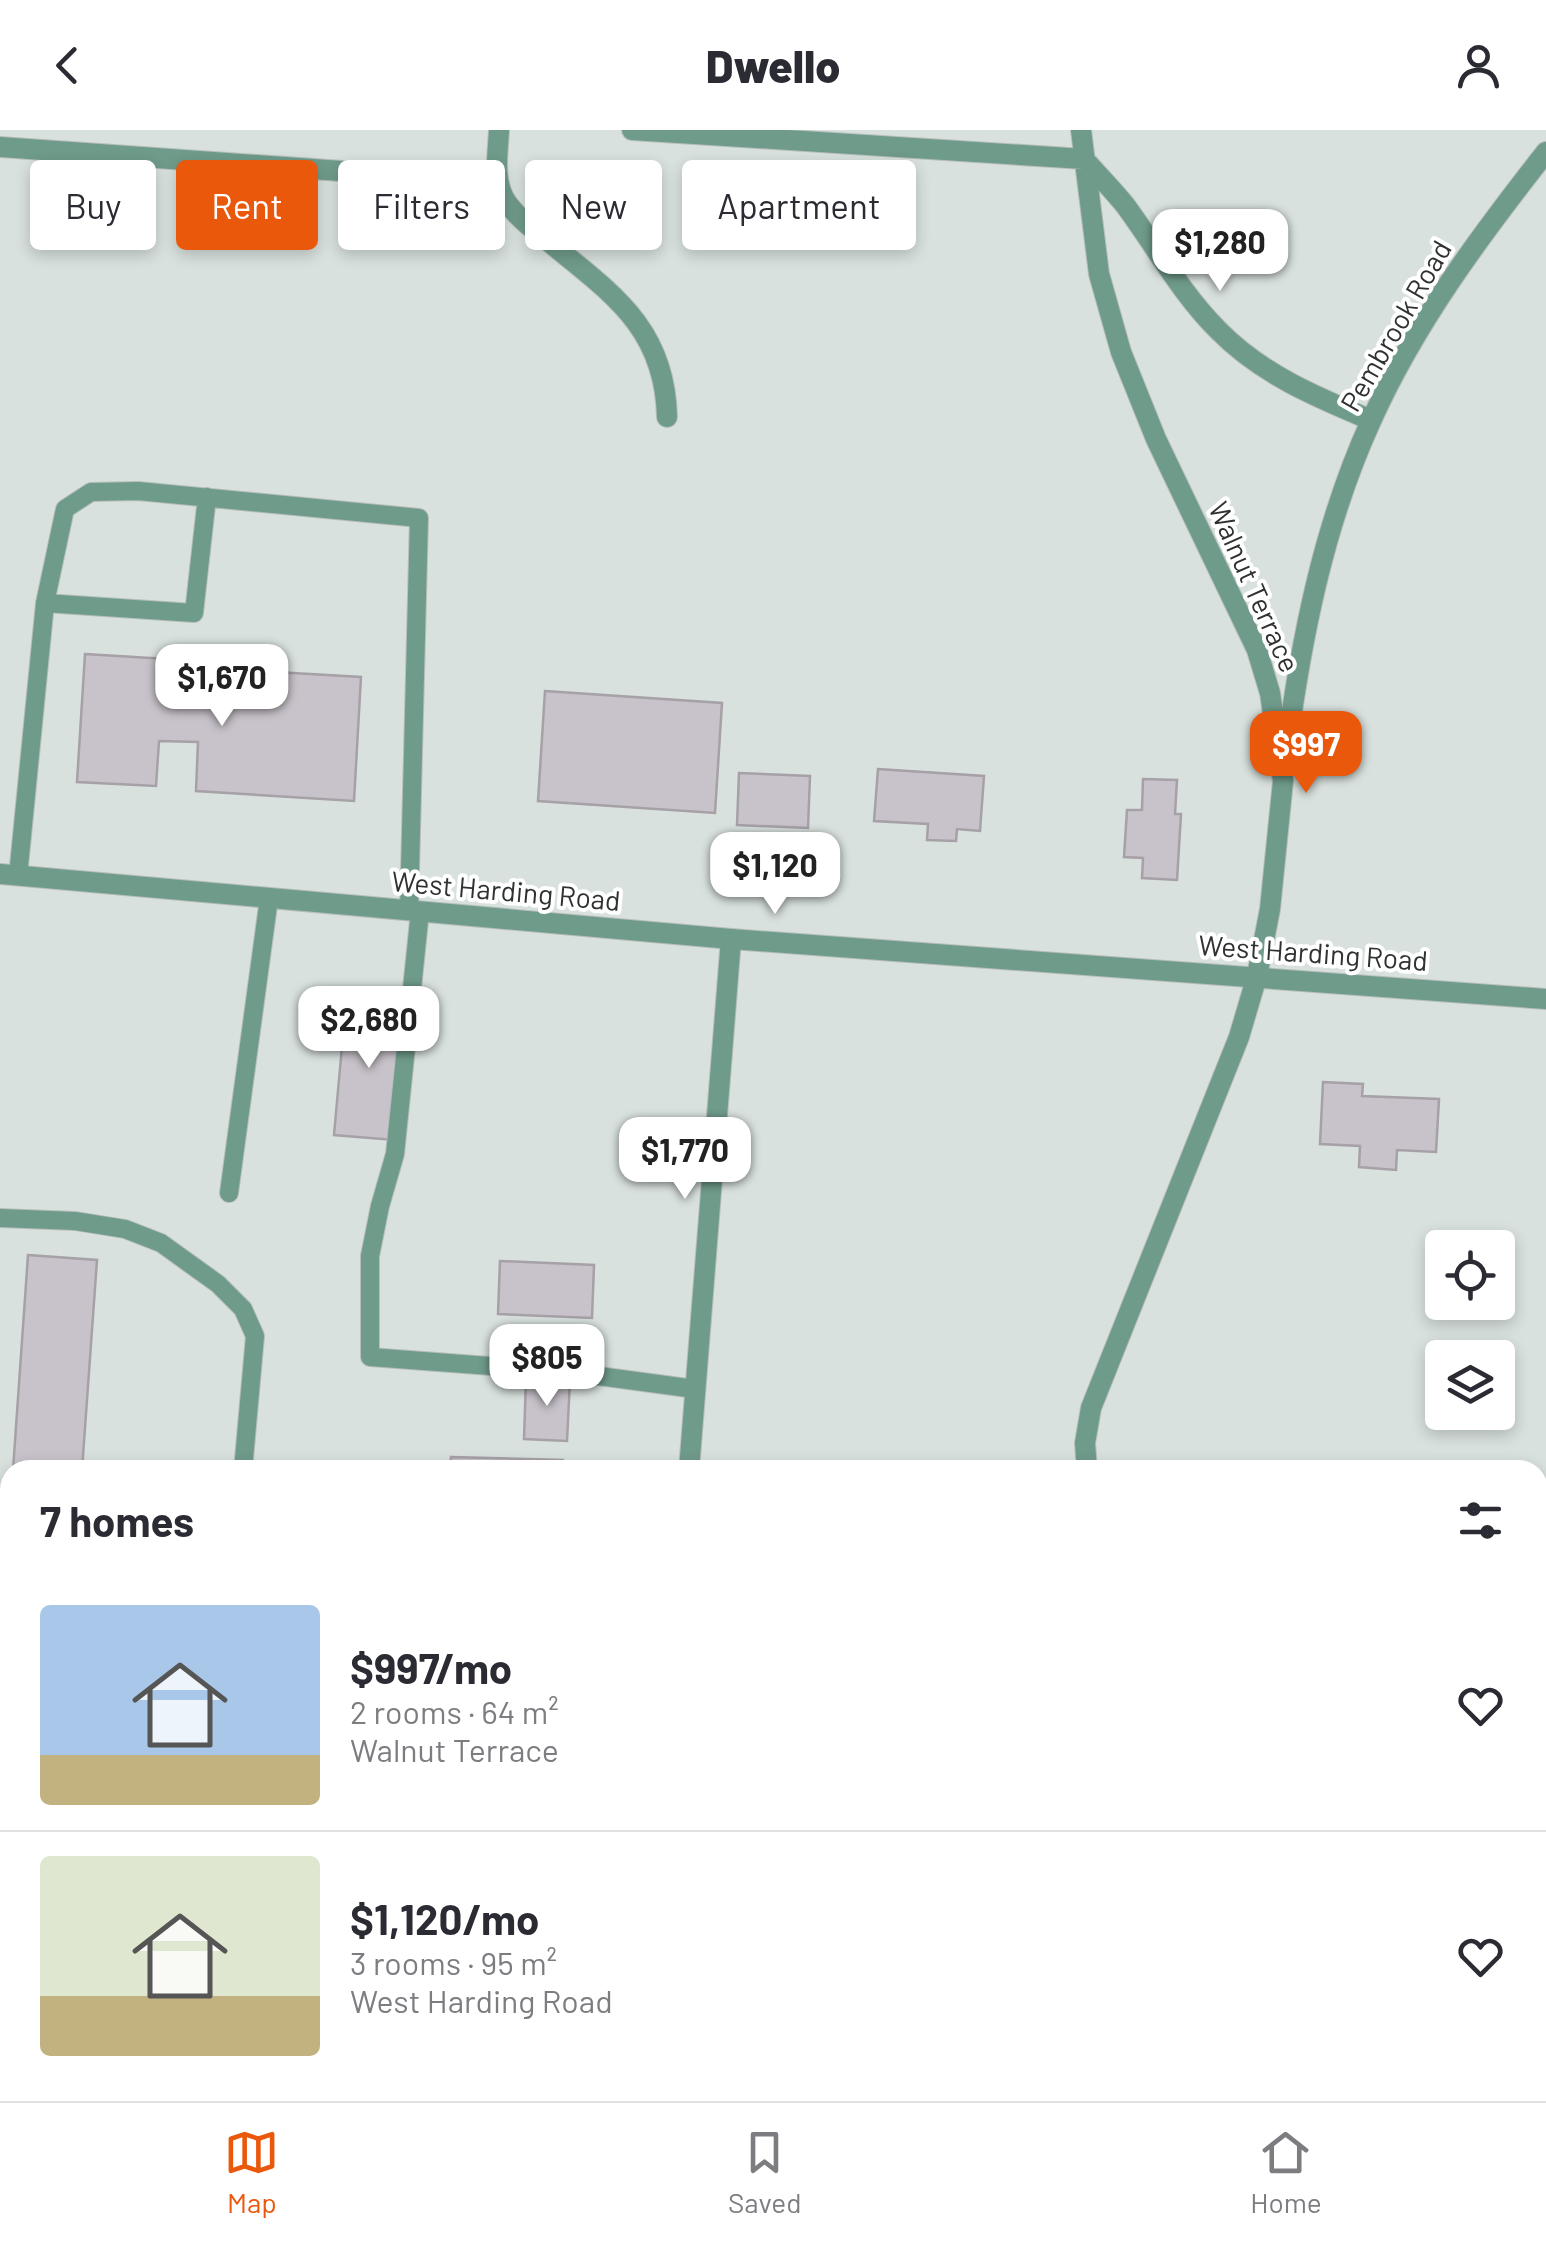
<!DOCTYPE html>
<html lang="en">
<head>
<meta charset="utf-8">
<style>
	:root { --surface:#fff; --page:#f2f2f3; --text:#2b2b33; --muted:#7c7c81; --line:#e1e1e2; --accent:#ea580c }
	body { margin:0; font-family:Barlow,sans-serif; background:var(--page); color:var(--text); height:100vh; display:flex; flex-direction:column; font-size:38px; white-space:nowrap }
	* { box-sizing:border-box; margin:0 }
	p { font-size:32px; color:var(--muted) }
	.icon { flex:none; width:55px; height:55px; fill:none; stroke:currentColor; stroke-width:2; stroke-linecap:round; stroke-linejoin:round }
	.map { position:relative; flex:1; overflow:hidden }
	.sheet { position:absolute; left:0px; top:1330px; width:1548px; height:642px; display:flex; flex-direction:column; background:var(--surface); border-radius:30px 30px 0 0; box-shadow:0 5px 15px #0003 }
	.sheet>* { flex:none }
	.top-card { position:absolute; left:30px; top:30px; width:1000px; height:90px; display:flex; gap:20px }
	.tools { position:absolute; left:1425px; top:1100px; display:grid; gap:20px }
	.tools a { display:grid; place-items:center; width:90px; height:90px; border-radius:10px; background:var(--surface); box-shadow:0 5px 15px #0003; font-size:50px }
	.price { position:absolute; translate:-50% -85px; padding:0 22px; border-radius:20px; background:#fff; color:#222; font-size:32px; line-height:65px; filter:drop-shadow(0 2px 5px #0008) }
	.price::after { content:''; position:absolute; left:50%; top:60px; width:30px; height:22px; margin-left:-15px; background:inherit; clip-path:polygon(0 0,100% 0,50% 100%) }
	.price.current { background:var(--accent); color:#fff }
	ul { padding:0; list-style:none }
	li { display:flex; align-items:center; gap:30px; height:250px; padding:0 40px }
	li+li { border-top:2px solid var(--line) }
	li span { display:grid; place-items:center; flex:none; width:280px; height:200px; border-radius:10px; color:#555 }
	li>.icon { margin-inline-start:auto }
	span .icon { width:120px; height:120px; fill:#fffc; stroke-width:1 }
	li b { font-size:42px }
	h2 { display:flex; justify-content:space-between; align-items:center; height:120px; padding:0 40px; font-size:42px }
	.chip { padding:0 35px; border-radius:10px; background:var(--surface); box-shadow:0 5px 15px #0003; font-size:35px; line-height:90px }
	.chip.current { background:var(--accent); color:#fff }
	header { display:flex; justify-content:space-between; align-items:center; height:130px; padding:0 40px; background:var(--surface); font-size:45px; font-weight:800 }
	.tab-bar { display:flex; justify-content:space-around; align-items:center; height:140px; border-top:2px solid var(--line); background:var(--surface); font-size:28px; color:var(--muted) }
	.tab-bar a { display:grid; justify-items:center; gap:5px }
	.tab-bar .current { color:var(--accent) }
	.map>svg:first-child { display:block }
	.building { fill:#c8c3ca; stroke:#a6a0a7; stroke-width:2.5 }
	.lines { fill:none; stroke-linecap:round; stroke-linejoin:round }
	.service-casing { stroke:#b6bebb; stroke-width:20 }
	.minor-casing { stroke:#b6bebb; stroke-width:22 }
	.tertiary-casing { stroke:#b6bebb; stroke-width:22 }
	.service { stroke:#6f9b8a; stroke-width:18 }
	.minor { stroke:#6f9b8a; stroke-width:20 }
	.tertiary { stroke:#6f9b8a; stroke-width:20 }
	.labels { text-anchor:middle; stroke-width:8; stroke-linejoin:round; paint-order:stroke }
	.street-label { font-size:28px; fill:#2f3231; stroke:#fff }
</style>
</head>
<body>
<header><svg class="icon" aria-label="back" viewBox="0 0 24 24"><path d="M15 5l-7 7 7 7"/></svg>Dwello<svg class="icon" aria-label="person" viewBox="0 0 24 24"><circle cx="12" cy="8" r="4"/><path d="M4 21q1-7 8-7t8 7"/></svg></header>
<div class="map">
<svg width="1546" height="1971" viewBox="0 0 1546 1971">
	<rect width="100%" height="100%" fill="#d8e1dd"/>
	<path class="building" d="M85,524l81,5 -2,34 39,2 2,-27 156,9 -7,124 -158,-10 2,-49 -39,-1 -3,45 -79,-4z
		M545,561l177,12 -7,110 -177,-12z
		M878,639l106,7 -4,55 -23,-2 -1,12 -29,-1 1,-16 -54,-3z
		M739,643l71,3 -2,52 -71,-3z
		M1143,649l34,1 -2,34h6l-4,66 -35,-2 1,-20 -19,-1 3,-47h15z
		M346,872l58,5 -10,133 -60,-5z
		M1323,952l40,2 -1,12 77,3 -3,53 -39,-2 -1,20 -37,-3 1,-21 -40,-2z
		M28,1125l69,5 -15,210h-69z
		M500,1131l94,4 -2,53 -94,-4z
		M526,1248l44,2 -3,61 -43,-2z
		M451,1327l112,3v10h-113z
		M7,1414h3v220l-10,-1v-138z
		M0,1779l10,1v55l-10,-1z
		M268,1962h39l-1,9h-38z
		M357,1962h53v9h-53z
		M423,1962h113v8l-113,-3z"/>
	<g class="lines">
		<defs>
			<path id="service" d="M45,473l149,10 13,-116
				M18,746l27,-273 20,-94 26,-17 47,-1 281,27 -10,392
				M420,781l-25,243 -15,52 -10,50v101l199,15 126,17
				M229,1063l40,-295
				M0,1088l75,3 50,8 36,14 57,41 25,25 12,27 -12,134
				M335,1971l1,-9"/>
			<path id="minor" d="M499,0c-1,22 -6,48 5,68 10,17 29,31 44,43 63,52 117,86 119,176
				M632,0l452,29c13,15 28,30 41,46 31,42 56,88 93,125 43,44 98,67 153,90
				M1081,0l18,144 22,78 35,87 101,211 13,43 13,88 -13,128 -13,67 -18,61 -148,371 -6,35 2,27
				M0,17l498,35
				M1286,624c15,-114 37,-228 85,-333 44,-98 109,-185 175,-269
				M689,1340l42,-531
				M1538,1508l8,5
				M0,1721l10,1
				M1538,1926l8,6
				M1384,1962l42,9
				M639,1971v-9"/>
			<path id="tertiary" d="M0,744l731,65 815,60"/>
		</defs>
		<use href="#service" class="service-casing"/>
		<use href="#minor" class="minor-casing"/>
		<use href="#tertiary" class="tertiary-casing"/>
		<use href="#service" class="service"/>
		<use href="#minor" class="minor"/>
		<use href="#tertiary" class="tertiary"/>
	</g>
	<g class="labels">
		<g class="street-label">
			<text transform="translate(1396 196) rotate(-60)" y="10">Pembrook Road</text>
			<text transform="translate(1254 457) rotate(66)" y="10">Walnut Terrace</text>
			<text transform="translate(506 761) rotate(5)" y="10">West Harding Road</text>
			<text transform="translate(1313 823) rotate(4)" y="10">West Harding Road</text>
		</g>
	</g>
</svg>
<div class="tools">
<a><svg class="icon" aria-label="locate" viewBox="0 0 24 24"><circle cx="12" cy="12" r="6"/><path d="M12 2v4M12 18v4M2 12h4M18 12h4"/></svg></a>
<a><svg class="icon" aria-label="layers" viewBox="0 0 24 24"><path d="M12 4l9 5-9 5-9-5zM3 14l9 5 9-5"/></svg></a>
</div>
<b class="price" style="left:1220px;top:164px">$1,280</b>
<b class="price" style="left:222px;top:599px">$1,670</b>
<b class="price current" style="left:1306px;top:666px">$997</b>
<b class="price" style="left:775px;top:787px">$1,120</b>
<b class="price" style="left:369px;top:941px">$2,680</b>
<b class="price" style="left:685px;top:1072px">$1,770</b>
<b class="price" style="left:547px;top:1279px">$805</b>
<div class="top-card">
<a class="chip">Buy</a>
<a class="chip current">Rent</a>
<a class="chip">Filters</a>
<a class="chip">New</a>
<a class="chip">Apartment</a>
</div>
<section class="sheet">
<h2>7 homes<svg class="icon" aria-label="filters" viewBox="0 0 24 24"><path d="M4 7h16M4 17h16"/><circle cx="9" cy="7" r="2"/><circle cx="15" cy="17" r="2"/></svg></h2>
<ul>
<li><span style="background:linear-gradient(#a9c7e8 75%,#c2b280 0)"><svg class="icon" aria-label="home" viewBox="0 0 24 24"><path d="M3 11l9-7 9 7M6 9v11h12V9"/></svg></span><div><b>$997/mo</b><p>2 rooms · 64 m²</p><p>Walnut Terrace</p></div><svg class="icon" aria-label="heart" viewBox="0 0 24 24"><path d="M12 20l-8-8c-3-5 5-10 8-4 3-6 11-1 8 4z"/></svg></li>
<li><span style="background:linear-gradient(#dfe7d0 70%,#c2b280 0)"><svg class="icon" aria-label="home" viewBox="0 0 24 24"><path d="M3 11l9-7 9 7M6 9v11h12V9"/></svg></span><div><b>$1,120/mo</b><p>3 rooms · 95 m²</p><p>West Harding Road</p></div><svg class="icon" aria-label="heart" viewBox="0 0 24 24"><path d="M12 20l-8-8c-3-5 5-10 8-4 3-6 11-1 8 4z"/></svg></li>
</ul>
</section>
</div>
<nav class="tab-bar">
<a class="current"><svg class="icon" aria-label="map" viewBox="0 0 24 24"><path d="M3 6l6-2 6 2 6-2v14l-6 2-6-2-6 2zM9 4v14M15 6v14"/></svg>Map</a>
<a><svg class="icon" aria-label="saved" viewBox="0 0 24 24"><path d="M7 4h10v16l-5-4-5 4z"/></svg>Saved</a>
<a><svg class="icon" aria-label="home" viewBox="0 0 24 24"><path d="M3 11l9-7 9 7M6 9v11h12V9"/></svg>Home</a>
</nav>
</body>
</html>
